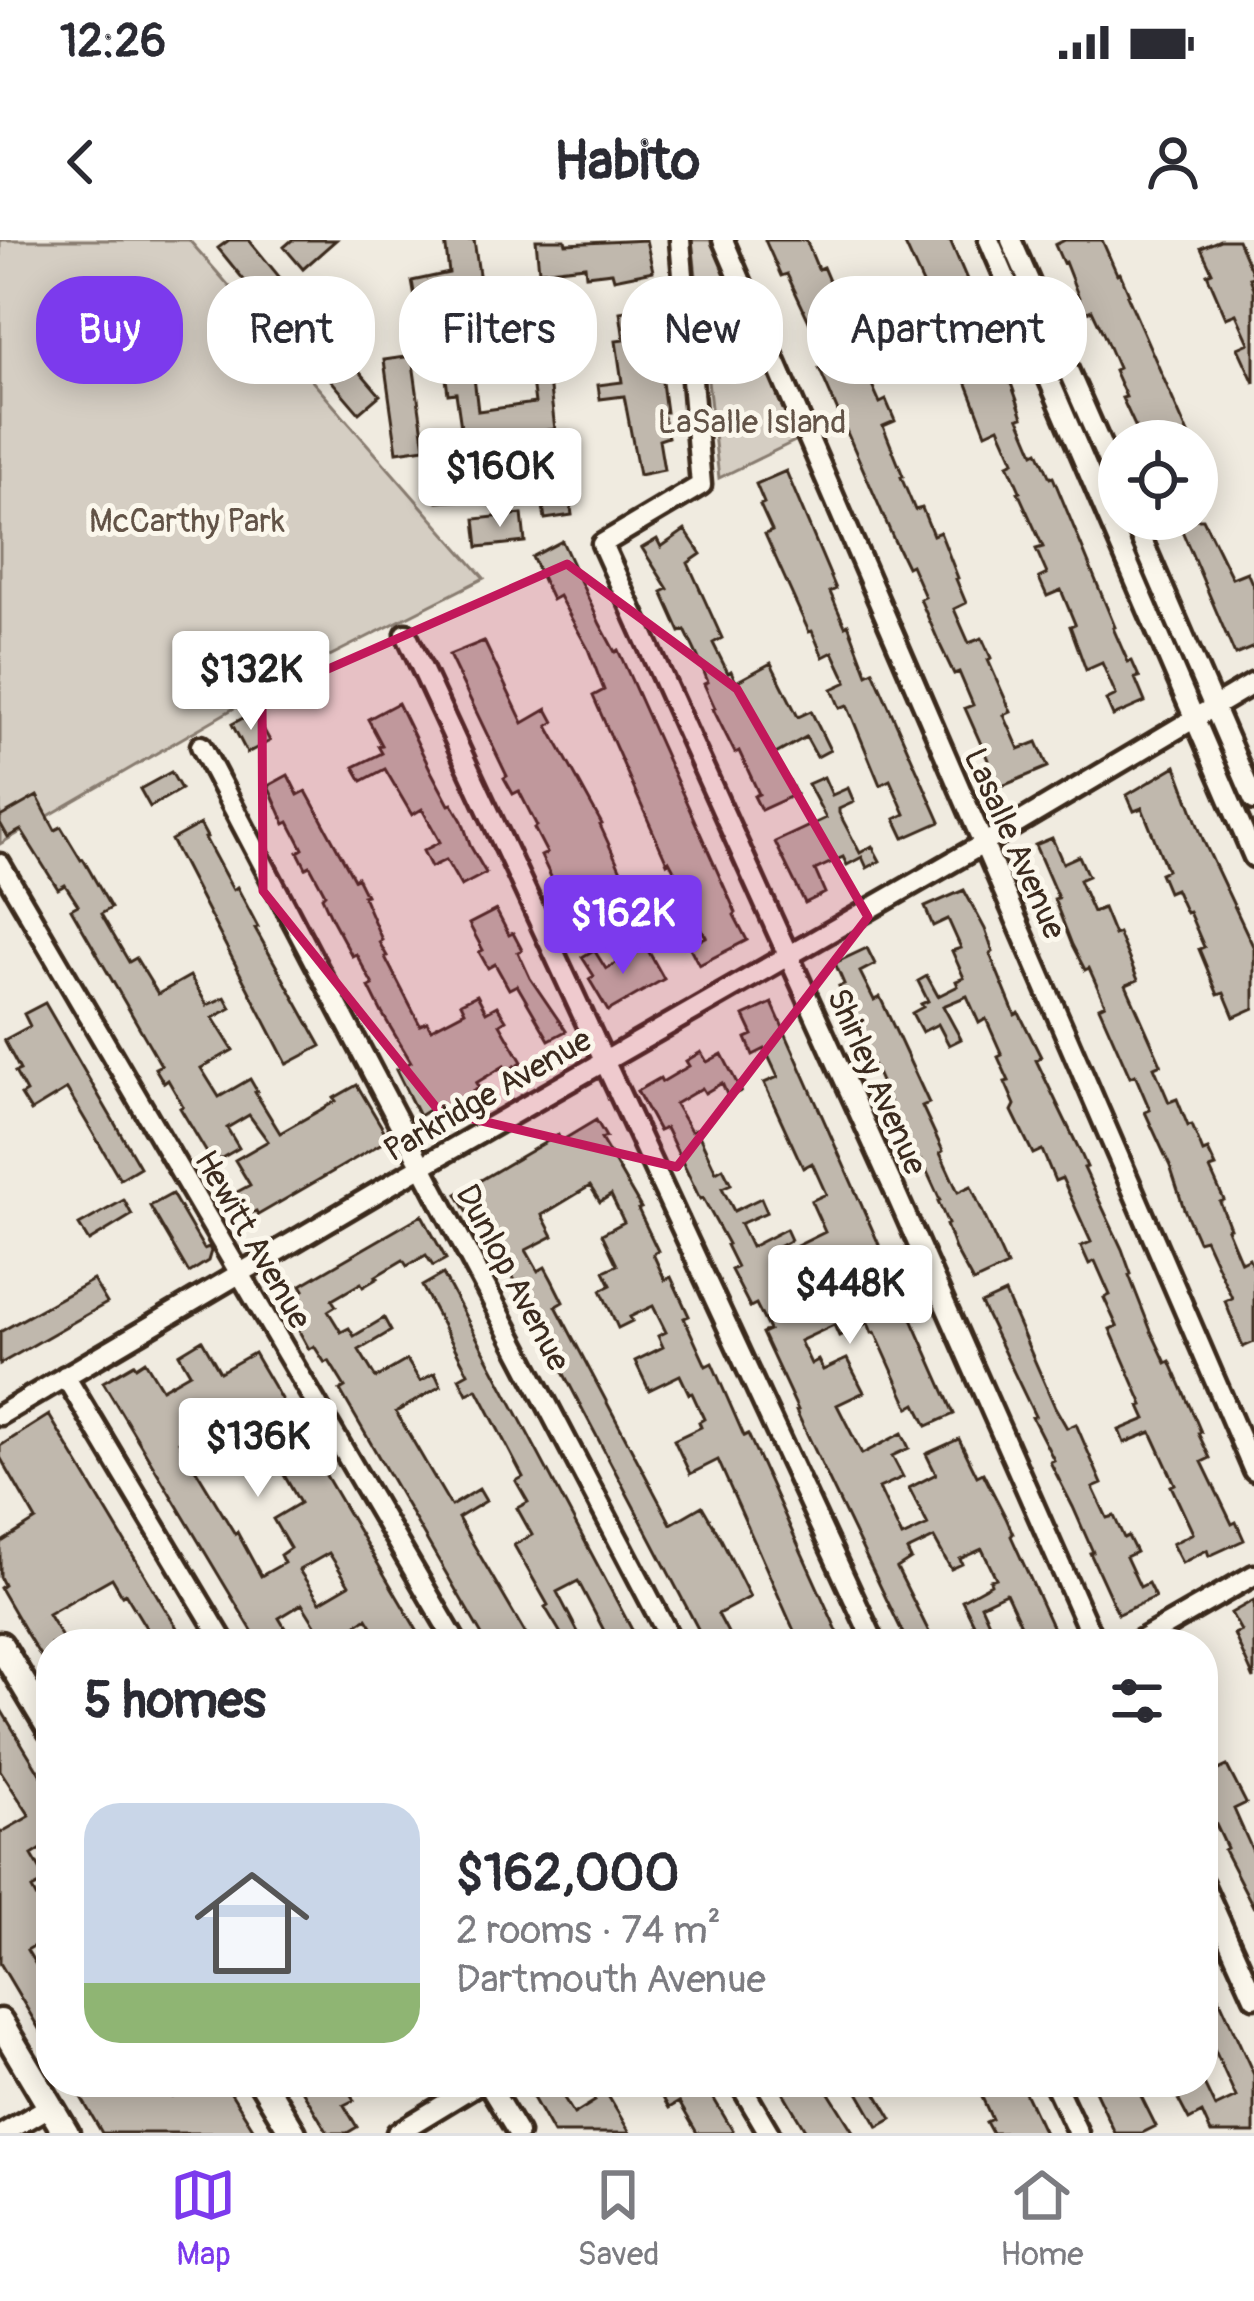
<!DOCTYPE html>
<html lang="en">
<head>
<meta charset="utf-8">
<style>
	:root { --surface:#fff; --page:#f2f2f3; --text:#2b2b33; --muted:#7c7c81; --line:#e1e1e2; --accent:#7c3aed }
	body { margin:0; font-family:Pangolin,sans-serif; background:var(--page); color:var(--text); height:100vh; display:flex; flex-direction:column; font-size:45px; white-space:nowrap }
	* { box-sizing:border-box; margin:0 }
	p { font-size:39px; color:var(--muted) }
	.icon { flex:none; width:66px; height:66px; fill:none; stroke:currentColor; stroke-width:2; stroke-linecap:round; stroke-linejoin:round }
	.map { position:relative; flex:1; overflow:hidden }
	.panel { position:absolute; left:36px; top:1389px; width:1182px; height:468px; display:flex; flex-direction:column; background:var(--surface); border-radius:48px; box-shadow:0 6px 30px #0003 }
	.panel>* { flex:none }
	.top-card { position:absolute; left:36px; top:36px; width:1182px; height:108px; display:flex; gap:24px }
	.controls { position:absolute; left:1098px; top:180px; display:grid; gap:24px }
	.controls a { display:grid; place-items:center; width:120px; height:120px; border-radius:50%; background:var(--surface); box-shadow:0 6px 30px #0003; font-size:60px }
	.price { position:absolute; translate:-50% -102px; padding:0 27px; border-radius:12px; background:#fff; color:#222; font-size:39px; line-height:78px; filter:drop-shadow(0 3px 6px #0008) }
	.price::after { content:''; position:absolute; left:50%; top:72px; width:36px; height:27px; margin-left:-18px; background:inherit; clip-path:polygon(0 0,100% 0,50% 100%) }
	.price.active { background:var(--accent); color:#fff }
	ul { padding:0; list-style:none }
	li { display:flex; align-items:center; gap:36px; height:300px; padding:0 48px }
	li+li { border-top:3px solid var(--line) }
	li span { display:grid; place-items:center; flex:none; width:336px; height:240px; border-radius:36px; color:#555 }
	li>.icon { margin-inline-start:auto }
	span .icon { width:144px; height:144px; fill:#fffc; stroke-width:1 }
	li b { font-size:51px }
	h2 { display:flex; justify-content:space-between; align-items:center; height:144px; padding:0 48px; font-size:51px }
	.chip { padding:0 42px; border-radius:48px; background:var(--surface); box-shadow:0 6px 30px #0003; font-size:42px; line-height:108px }
	.chip.active { background:var(--accent); color:#fff }
	.status { display:flex; justify-content:space-between; align-items:center; height:84px; padding:0 60px; background:var(--surface); direction:ltr }
	.status svg { height:33px; fill:currentColor }
	header { display:flex; justify-content:space-between; align-items:center; height:156px; padding:0 48px; background:var(--surface); font-size:54px; font-weight:800 }
	.tab-bar { display:flex; justify-content:space-around; align-items:center; height:168px; border-top:3px solid var(--line); background:var(--surface); font-size:33px; color:var(--muted) }
	.tab-bar a { display:grid; justify-items:center; gap:6px }
	.tab-bar .active { color:var(--accent) }
	.map>svg:first-child { display:block }
	.green { fill:#d5cec3; stroke:#887c70; stroke-width:3 }
	.building { fill:#c0b8ad; stroke:#3b2a1e; stroke-width:3; fill-rule:evenodd }
	.lines { fill:none; stroke-linecap:round; stroke-linejoin:round }
	.minor-casing { stroke:#3b2a1e; stroke-width:27 }
	.tertiary-casing { stroke:#3b2a1e; stroke-width:33 }
	.minor { stroke:#fbf7ec; stroke-width:18 }
	.tertiary { stroke:#fbf7ec; stroke-width:24 }
	.marked { fill:#c2185b; fill-opacity:0.2; stroke:#c2185b; stroke-width:9; stroke-linejoin:round }
	.labels { text-anchor:middle; stroke-width:10; stroke-linejoin:round; paint-order:stroke }
	.park-label { font-size:33px; fill:#625347; stroke:#fbf7ec }
	.street-label { font-size:33px; fill:#3b2a1e; stroke:#fbf7ec }
</style>
</head>
<body>
<div class="status"><b>12:26</b><svg viewBox="0 0 49 12"><path d="M0 12V9h3v3zM5 12V6h3v6zM10 12V3h3v9zM15 12V0h3v12zM26 1h20v11H26zM47 4h2v5h-2z"/></svg></div>
<header><svg class="icon" aria-label="back" viewBox="0 0 24 24"><path d="M15 5l-7 7 7 7"/></svg>Habito<svg class="icon" aria-label="person" viewBox="0 0 24 24"><circle cx="12" cy="8" r="4"/><path d="M4 21q1-7 8-7t8 7"/></svg></header>
<div class="map">
<svg width="1254" height="1893" viewBox="0 0 1254 1893">
	<rect width="100%" height="100%" fill="#f0ebe0"/>
	<filter id="ink" filterUnits="userSpaceOnUse"><feTurbulence type="fractalNoise" baseFrequency=".00833" numOctaves="2"/><feDisplacementMap in="SourceGraphic" scale="24" xChannelSelector="R" yChannelSelector="G"/><feConvolveMatrix kernelMatrix="1 2 1 2 8 2 1 2 1" color-interpolation-filters="sRGB"/></filter>
	<g filter="url(#ink)">
		<path class="green" d="M0,0h189l295,338 -198,100 -286,166z
			M692,0h21l86,199 -80,39z"/>
		<path class="building" d="M229,0h20l69,84 -23,19 -77,-95z
			M292,0h44l-33,29 -19,-22z
			M445,0h29l7,48 -29,2 -37,8 -3,-17 37,-8z
			M536,0h29l1,4 80,-4 7,31 -39,8 -2,-7 -26,3 -1,-9 -46,5z
			M765,0h41l12,29 5,-2 31,73 -5,2 15,36 4,-2 12,27 6,-3 9,21 -12,5 20,50 -2,1 14,33 7,-2 11,27 7,-3 18,46 -2,1 10,24 -12,6 15,34 13,-5 9,20 -3,2 23,52 -7,3 15,34 18,-7 11,25 -48,20 -35,-79 8,-3 -14,-33 -5,2 -13,-27 -21,-48 5,-2 -14,-32 -4,2 -13,-27 -75,-172 7,-3 -14,-32 2,-1 -27,-58 -6,2z
			M903,0h47l18,42 -5,2 49,102 11,31 -4,1 15,35 4,-2 12,27 3,-1 62,150 -2,1 15,34 4,-1 7,16 -4,1 10,24 -32,14 -7,-16 10,-5 -14,-32 -16,7 -16,-44 5,-2 -14,-34 -14,6 -8,-18 8,-4 -11,-25 7,-2 -25,-55 2,-1 -12,-27 6,-3 -15,-34 -13,6 -29,-75 12,-5 -14,-31 -15,6 -9,-19 3,-1z
			M1065,0h37l15,34 3,-1 9,21 -2,1 64,146h-49l-20,-43 4,-1 -12,-27 4,-2 -15,-35 -11,-23 -7,3 -20,-51 -2,1 -8,-18z
			M1220,0h18l16,37 -4,1 4,10v95l-16,-35 11,-5 -13,-29 -10,4 -19,-44 5,-2 -11,-24z
			M652,67l14,105h-4l6,25 -9,3 5,30 -25,5 -15,-79 -24,3 -2,-14 24,-3 -6,-41 8,-1 -4,-28z
			M554,92l6,47 -11,2 6,48 -92,12 -7,-48 -8,1 -6,-47 28,-3 8,67 57,-8 -9,-67z
			M412,116l13,92 -28,4 -13,-92z
			M350,120l30,35 -21,18 -30,-35z
			M461,213l5,47 -28,2 -5,-46z
			M566,229l6,46 -27,4 -7,-46z
			M786,231l50,118 -6,3 15,34 3,-2 19,50 6,-3 67,151 -36,16 -9,-19 10,-5 -15,-34 -10,5 -33,-80 -7,3 -8,-19 15,-7 -14,-30 -10,5 -11,-26 -3,1 -44,-98 7,-3 -12,-26 4,-2 -8,-19z
			M522,274l3,28 -47,5 -3,-28z
			M1177,279h26l29,59 15,-6 7,16v59l-19,8z
			M685,290l16,24 -13,9 34,75 -9,5 15,30 3,-2 5,11 35,-19 27,54 13,-6 19,39 -13,7 -11,-20 -32,18 12,26 3,-1 7,14 -35,16 -7,-14 5,-2 -20,-43 -4,2 -22,-44 2,-1 -11,-24 4,-2 -10,-25 -13,-27 -5,2 -18,-40 6,-3 -26,-41 15,-9 4,8z
			M562,301l38,83 15,28 3,-2 118,263 -2,2 13,25 -48,25 -10,-19 17,-9 -26,-46 4,-2 -15,-28 -2,2 -74,-167 11,-6 -16,-41 -29,-53 -7,4 -20,-43z
			M484,401l39,82 24,-14 7,13 -6,4 54,98 -2,1 43,94 -11,6 -4,-6 -45,25 -42,-88 6,-3 -13,-25 3,-2 -18,-35 -6,3 -9,-16 3,-2 -58,-121z
			M398,463l34,70 17,32 3,-1 10,17 9,26 15,26 -25,13 -15,-26 -15,7 -8,-16 17,-9 -18,-33 -10,6 -27,-46 -23,12 -8,-14 28,-14 -4,-7 4,-1 -14,-26z
			M254,472l16,29 -23,12 -15,-29z
			M1176,526l28,76 50,106v60l-20,9 -10,-24 -6,2 -19,-46 5,-2 -15,-35 -3,1 -11,-24 -7,3 -8,-19 7,-3 -25,-62 -8,3 -7,-16z
			M171,532l10,17 -31,18 -10,-18z
			M288,535l10,20 8,-4 48,88 3,-2 9,18 -3,1 19,44 -3,2 8,14 -2,1 35,68 7,-3 4,7 34,-18 -4,-8 16,-8 9,17 11,-6 9,14 -6,4 22,38 -16,9 -2,-5 -28,17 3,5 -36,20 -3,-5 -21,13 -23,-46 15,-8 -29,-49 -13,-26 4,-2 -17,-31 -4,2 -20,-37 -10,-22 3,-3 -15,-28 -4,2 -8,-16 5,-3 -14,-27 -4,2 -17,-38z
			M824,537l8,18 16,-7 6,14 -15,7v4l21,40 12,-7 8,15 -13,7 -5,-11 -15,8 -4,-8 -28,13 10,23 -20,10 -30,-61 51,-24 -18,-34z
			M37,556l18,34 6,-3 20,33 2,-1 28,49 -10,6 28,48 7,-4 22,36 32,-18 17,29 18,-8 6,11 -18,10 20,32 -32,18 18,29 31,-18 7,12 -2,1 25,41 56,-32 -2,-3 23,-13 32,54 -131,76 -2,-4 -20,10 -12,-22 26,-14 -15,-25 33,-19 -19,-26 -22,13 12,20 -26,15 -33,-55 3,-2 -15,-26 -4,3 -9,-15 6,-3 -90,-156 7,-4 -13,-20 -7,4 -37,-59 -13,7 -8,-14v-6z
			M200,584l7,13 -2,1 28,52 4,-3 21,40 -3,1 66,118 -34,18 -116,-224z
			M1052,598l11,25 16,-7 9,20 -9,4 14,32 10,-4 11,27 4,-2 20,47 -12,5 35,79 -7,3 15,35 8,-3 11,27 4,-1 11,27 5,-2 8,17 -6,2 14,31 -4,2 10,26 -3,1 14,33 8,-4 5,12v72l-11,5 -18,-46 7,-3 -27,-59 -7,2 -14,-32 -14,-43 -25,-54 5,-2 -15,-35 -5,2 -31,-70 6,-3 -16,-36 -4,2 -13,-25 -18,-46 4,-1 -23,-53z
			M964,650l21,39 8,23 -3,2 25,61 4,-2 22,44 -5,3 42,87 9,20 -3,1 38,81 9,25 -2,1 22,56 15,32 4,-2 31,71 -3,1 12,25 -8,4 30,62 4,-2 8,18 -35,16 -2,-6 -25,13 -10,-19 21,-11 -22,-47 4,-2 -24,-52 -27,11 -5,-13 27,-11 -6,-13 3,-1 -33,-76 7,-3 -13,-28 6,-3 -15,-34 -6,3 -8,-18 10,-4 -29,-64 -7,3 -13,-31 -9,4 -21,-43 3,-6 -10,-23 4,-1 -11,-24 4,-2 -16,-36 -7,4 -12,-27 -24,10 18,33 -12,6 -11,-21 -16,8 -10,-19 11,-6 -2,-3 7,-3 -10,-20 9,-5 11,20 20,-10 -2,-5 8,-3 -12,-27 9,-3 -13,-29 -15,7 -8,-19z
			M496,670l13,25 4,-2 9,17 -4,2 12,26 36,53 -17,9 -32,-55 -8,4 -14,-25 -7,4 -9,-16 4,-2 -14,-26z
			M645,705l19,34 -56,32 -19,-32 5,-3 -12,-19 12,-7 12,19z
			M867,708l8,16 -15,8 14,28 6,-3 49,106 -7,3 21,45 -3,2 18,39 13,-6 36,80 -34,16 -18,-33 -9,-24 2,-1 -10,-23 2,-1 -18,-39 -5,3 -78,-178 5,-2 -9,-21z
			M45,763l95,164 -20,12 -53,-90 -36,22 -10,-16 5,-3 -11,-20 5,-2 -16,-30 26,-14 -6,-12z
			M772,763l182,411 -27,12 -11,-22 -7,4 -34,-76 -3,1 -4,-10 -29,13 -5,-11 -34,16 11,23 7,-4 5,10 24,-11 17,33 -27,13 25,49 40,-21 7,15 -17,8 11,21 -24,11 23,49 26,-12 -19,-37 27,-14 -10,-20 33,-15 18,37 6,-3 23,45 7,16 -2,2 49,108h-30l-24,-51 -25,12 12,27 -29,12 -6,-9 16,-11 -12,-24 29,-16 -1,-4 6,-2 -14,-29 -22,10 2,5 -11,5 -17,-31 -27,13 4,8 -14,9 38,76h-27l-112,-233 2,-1 -36,-77 7,-3 -13,-26 -6,3 -19,-37 6,-3 -11,-22 2,-1 -25,-46 -3,1 -34,-71 -7,3 -22,-40 23,-13 2,4 27,-16 -3,-5 15,-9 6,10 15,-8 19,37 -13,6 -6,-14 -17,10 -3,-5 -27,16 16,27 5,-2 20,43 7,-4 8,16 -9,4 12,23 27,-13 6,14 -27,12 11,23 35,-18 5,11 -24,13 14,28 27,-13 -11,-22 28,-14 -14,-31 15,-7 -14,-31 -9,5 -39,-85 14,-6 -13,-28 -12,6 -7,-17 7,-3 -9,-19z
			M596,880l10,17 -5,2 40,69 -3,1 20,42 -5,3 12,26 6,-3 18,39 -5,2 22,48 6,-3 32,73 4,-2 95,210h-43l-82,-184 -28,14 -16,-34 27,-13 -2,-5 5,-3 -12,-26 -3,1 -9,-19 -31,15 -14,-29 28,-14 -5,-11 8,-4 -13,-26 -23,11 2,4 -14,7 -17,-38 10,-5 -7,-14 13,-6 -15,-31 22,-12 -13,-27 -11,7 -10,-16 -48,29 11,21 -27,14 12,21 7,-4 7,13 11,22 -7,4 115,218 31,-18 18,31 30,60 -32,17 16,30h-28l-203,-386 -11,-18 -6,4 -29,-50 101,-59 3,6z
			M172,954l32,55 5,-2 2,4 -3,10 -19,12 -39,-67z
			M124,960l8,15 -43,26 -10,-16z
			M422,975l24,44 -13,7 -7,-11 -19,11 -4,-6 -27,16 2,2 -15,9 -2,-4 -29,17 4,6 -8,5 13,21 8,-4 5,8 30,-18 7,13 -32,19 17,28 31,-18 13,21 15,-8 6,13 -45,26 55,94 28,-17 7,12 -28,17 70,120 -9,6h-30l-6,-7 -143,-247 5,-3 -16,-26 -4,2 -11,-17 -5,3 -26,-47 21,-12 -3,-5z
			M443,1034l188,354 8,16h-28l-33,-63 -21,11 22,42 -13,8 -21,-35 3,-2 -34,-60 18,-10 -15,-27 11,-6 -12,-21 7,-4 -46,-88 -10,5 -8,-16 9,-5 -46,-87z
			M93,1040l14,23 -107,61v-32z
			M1005,1053l50,114 12,21 9,-4 6,14 20,46 -9,4 14,30 7,-2 10,22 4,-2 8,16 -10,5 14,30 8,-4 7,14 -37,17 -28,-61 3,-1 -20,-45 -23,-45 4,-2 -22,-43 3,-1 -54,-112z
			M202,1100l18,32 34,-19 171,291h-42l-16,-26 -28,17 5,9h-17l-25,-40 -23,14 13,22 -8,4h-24l-157,-262 31,-18 2,3 9,-6 17,28 28,-16 -11,-19zM233,1163l8,13 6,-3 16,27 3,-2 17,28 -3,2 20,35 -27,16 17,29 -10,7 4,8 -23,13 -24,-44 -2,2 -56,-92 21,-13 4,6 12,-8 -7,-10zM329,1313l20,32 -29,17 -21,-32z
			M49,1175l112,187 26,42h-31l-31,-51 -3,2 -10,-17 -64,36 18,30h-15v29l-26,-42 -25,-43 4,-3 -4,-8v-34l36,-23 -36,-63v-11z
			M1254,1360v79l-20,-45 7,-3 -10,-18z
			M0,1468l51,84v51l-19,12 15,26 -15,8 19,35v12l-24,14 24,40v59l-51,-86v-130l30,-17 -30,-46z
			M1203,1504l13,27 11,-5 19,37 -12,6 20,45v54l-30,-58 3,-2 -24,-51z
			M1203,1723l51,112v58h-43l-9,-20 -13,7 -20,-38h34l12,25 21,-10 -33,-73z
			M72,1842h76l8,13 12,-7 5,9 26,-15h25l32,51h-154z
			M297,1842h33l5,7 9,-6 10,17 -10,5 13,22 -10,6h-19z
			M536,1842h37l-14,8 15,24 21,-13 -8,-14 8,-5h31l-19,12 23,39h-77l-26,-46z
			M678,1842h26l30,51h-37l-18,-31 -10,6 -9,-15z
			M777,1842h45l32,51h-47z
			M852,1842h18l22,37 -14,8z
			M975,1842h45l24,51h-52l-6,-11 6,-3z
			M1091,1842h43l22,44 -14,7h-27z"/>
		<g class="lines">
			<defs>
				<path id="minor" d="M680,0l21,245 -99,59 292,645 201,455
					M723,0c177,410 357,819 531,1231
					M989,0l265,617
					M1011,0l108,246
					M1133,279l121,281
					M406,394l469,1010
					M201,506l472,898
					M0,624l457,780
					M65,1136l160,268
					M0,1175l410,-242 573,-329 271,-161
					M1134,1404l120,-69
					M1203,1644l51,113
					M487,1842l31,51
					M739,1842l30,51
					M1054,1842l24,51
					M4,1893l46,-27
					M397,1893l84,-51"/>
				<path id="tertiary" d="M0,1405l51,85
					M0,1782l66,111
					M262,1842l31,51"/>
			</defs>
			<use href="#minor" class="minor-casing"/>
			<use href="#tertiary" class="tertiary-casing"/>
			<use href="#minor" class="minor"/>
			<use href="#tertiary" class="tertiary"/>
		</g>
	</g>
	<path class="marked" d="M567,324l170,125 131,228 -191,250 -238,-56 -176,-220 -1,-193z"/>
	<g class="labels">
		<g class="park-label">
			<text x="752" y="193">LaSalle Island</text>
			<text x="187" y="292">McCarthy Park</text>
		</g>
		<g class="street-label">
			<text transform="translate(1016 603) rotate(66)" y="12">Lasalle Avenue</text>
			<text transform="translate(878 841) rotate(66)" y="12">Shirley Avenue</text>
			<text transform="translate(487 854) rotate(-30)" y="12">Parkridge Avenue</text>
			<text transform="translate(254 999) rotate(60)" y="12">Hewitt Avenue</text>
			<text transform="translate(514 1037) rotate(62)" y="12">Dunlop Avenue</text>
		</g>
	</g>
</svg>
<div class="controls">
<a><svg class="icon" aria-label="locate" viewBox="0 0 24 24"><circle cx="12" cy="12" r="6"/><path d="M12 2v4M12 18v4M2 12h4M18 12h4"/></svg></a>
</div>
<b class="price" style="left:500px;top:290px">$160K</b>
<b class="price" style="left:251px;top:493px">$132K</b>
<b class="price active" style="left:623px;top:737px">$162K</b>
<b class="price" style="left:850px;top:1107px">$448K</b>
<b class="price" style="left:258px;top:1260px">$136K</b>
<div class="top-card">
<a class="chip active">Buy</a>
<a class="chip">Rent</a>
<a class="chip">Filters</a>
<a class="chip">New</a>
<a class="chip">Apartment</a>
</div>
<section class="panel">
<h2>5 homes<svg class="icon" aria-label="filters" viewBox="0 0 24 24"><path d="M4 7h16M4 17h16"/><circle cx="9" cy="7" r="2"/><circle cx="15" cy="17" r="2"/></svg></h2>
<ul>
<li><span style="background:linear-gradient(#c9d6e8 75%,#8fb573 0)"><svg class="icon" aria-label="home" viewBox="0 0 24 24"><path d="M3 11l9-7 9 7M6 9v11h12V9"/></svg></span><div><b>$162,000</b><p>2 rooms · 74 m²</p><p>Dartmouth Avenue</p></div></li>
</ul>
</section>
</div>
<nav class="tab-bar">
<a class="active"><svg class="icon" aria-label="map" viewBox="0 0 24 24"><path d="M3 6l6-2 6 2 6-2v14l-6 2-6-2-6 2zM9 4v14M15 6v14"/></svg>Map</a>
<a><svg class="icon" aria-label="saved" viewBox="0 0 24 24"><path d="M7 4h10v16l-5-4-5 4z"/></svg>Saved</a>
<a><svg class="icon" aria-label="home" viewBox="0 0 24 24"><path d="M3 11l9-7 9 7M6 9v11h12V9"/></svg>Home</a>
</nav>
</body>
</html>
